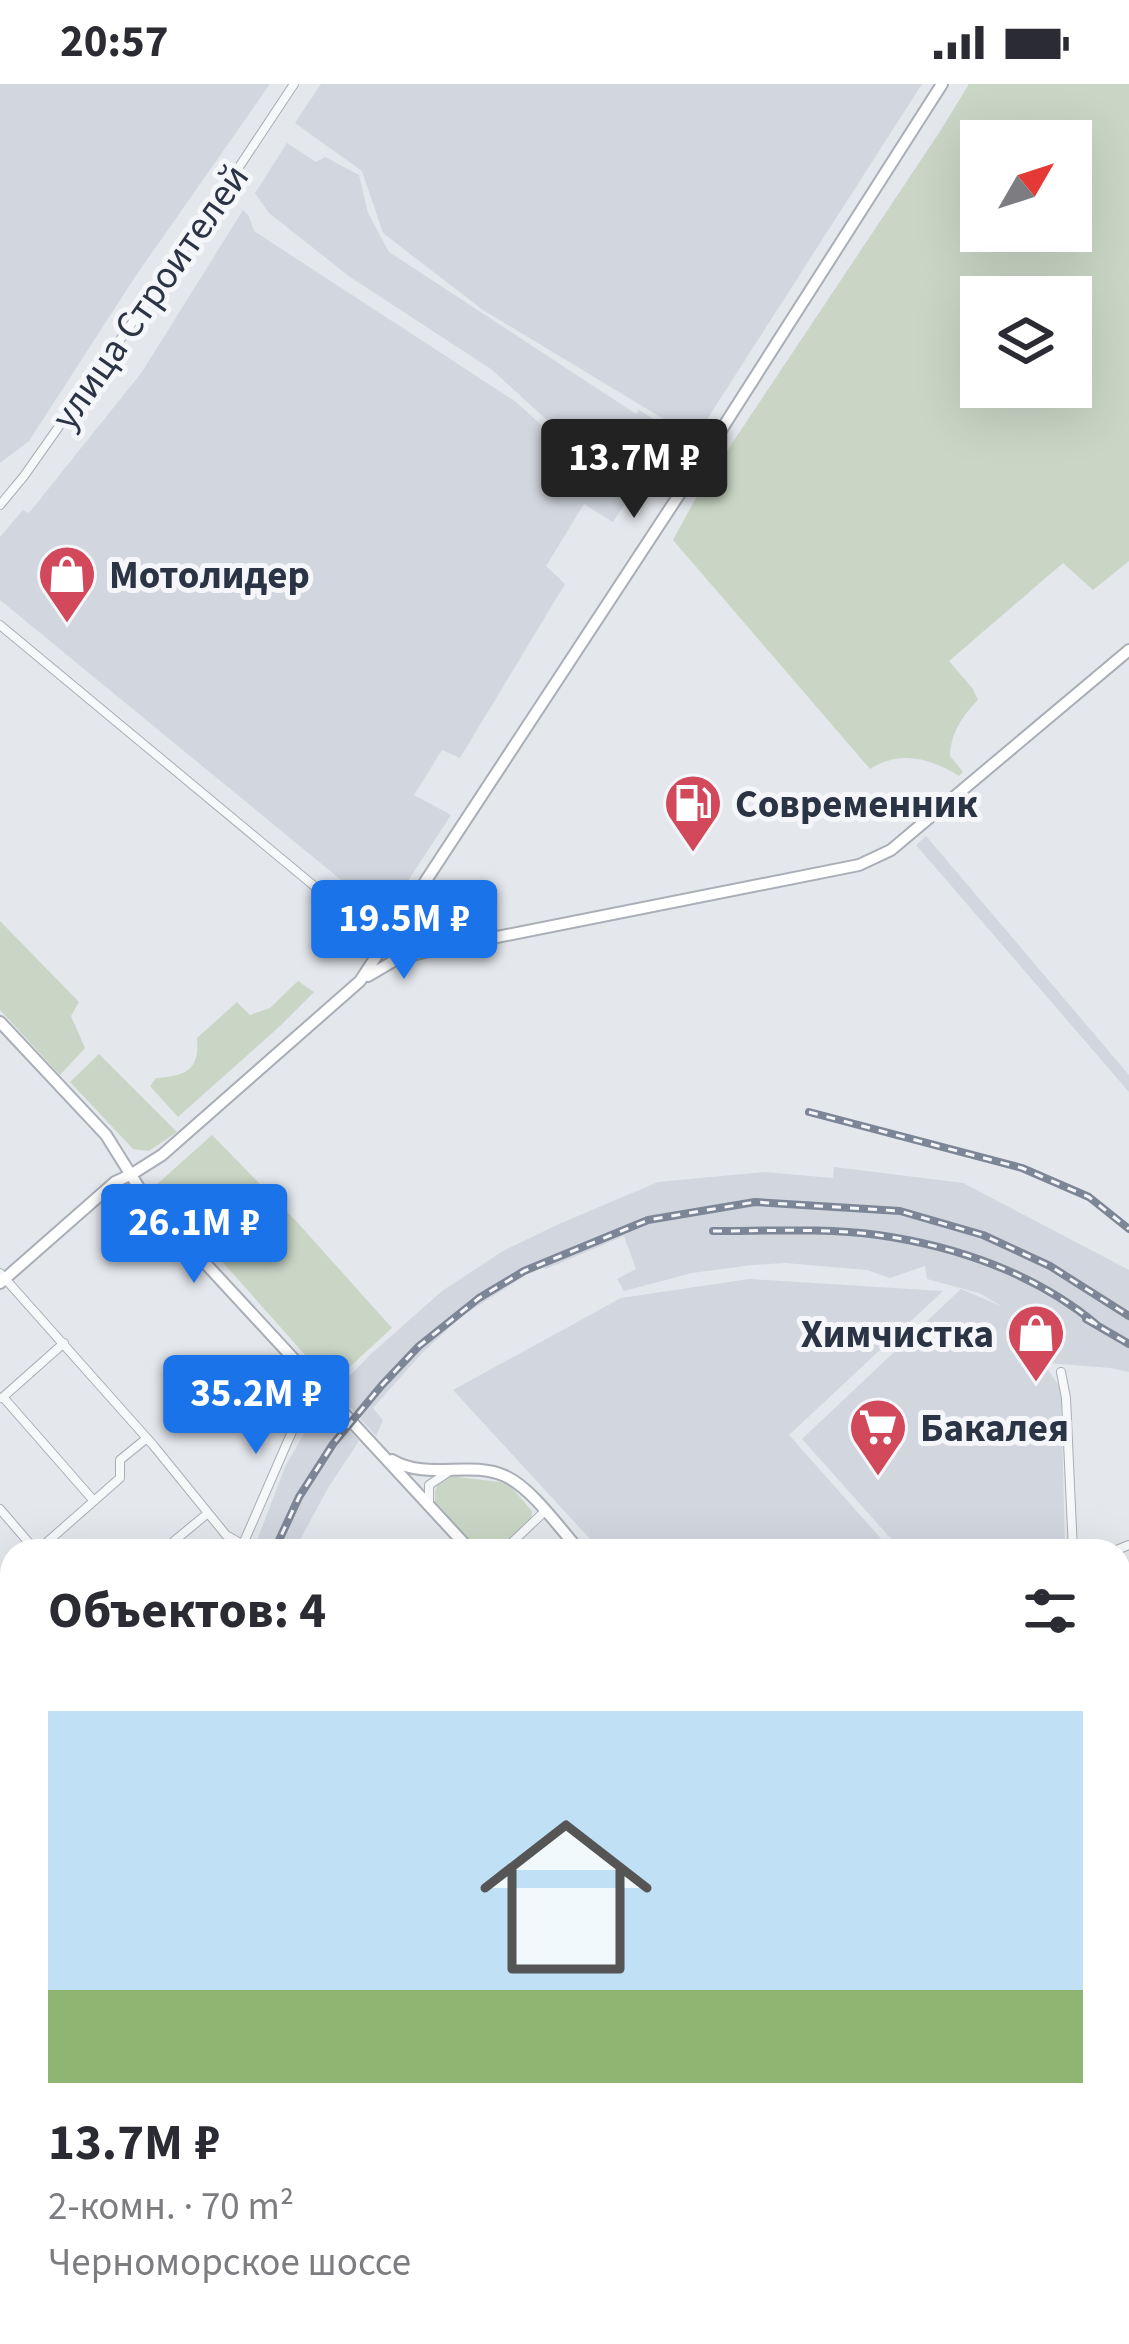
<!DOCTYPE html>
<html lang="ru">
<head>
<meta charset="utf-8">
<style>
	:root { --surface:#fff; --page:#f2f2f3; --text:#2b2b33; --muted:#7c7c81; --line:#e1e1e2; --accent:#1a73e8 }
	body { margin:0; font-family:"Source Sans 3",sans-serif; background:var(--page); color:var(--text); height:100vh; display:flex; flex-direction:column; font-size:45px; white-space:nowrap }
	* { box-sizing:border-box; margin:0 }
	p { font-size:39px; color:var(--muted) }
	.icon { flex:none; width:66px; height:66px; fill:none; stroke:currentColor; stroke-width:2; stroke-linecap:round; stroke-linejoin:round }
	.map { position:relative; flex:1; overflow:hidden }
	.sheet { position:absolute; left:0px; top:1455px; width:1131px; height:807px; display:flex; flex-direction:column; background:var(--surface); border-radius:36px 36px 0 0; box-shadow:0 12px 48px #0002 }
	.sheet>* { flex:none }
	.needle { width:78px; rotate:51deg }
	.fabs { position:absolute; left:960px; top:36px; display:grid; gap:24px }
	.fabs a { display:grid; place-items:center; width:132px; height:132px; border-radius:0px; background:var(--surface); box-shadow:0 12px 48px #0002; font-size:60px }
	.price { position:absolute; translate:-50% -102px; padding:0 27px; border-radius:12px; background:var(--accent); color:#fff; font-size:39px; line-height:78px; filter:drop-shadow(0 3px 6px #0008) }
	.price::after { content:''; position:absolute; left:50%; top:72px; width:36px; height:27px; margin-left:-18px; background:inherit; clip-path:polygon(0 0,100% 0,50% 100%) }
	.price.current { background:#222; color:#fff }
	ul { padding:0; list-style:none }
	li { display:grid; align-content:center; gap:24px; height:636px; padding:0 48px }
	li+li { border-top:3px solid var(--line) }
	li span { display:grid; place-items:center; height:372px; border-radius:0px; color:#555 }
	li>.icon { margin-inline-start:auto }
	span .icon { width:216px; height:216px; fill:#fffc; stroke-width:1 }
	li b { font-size:51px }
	h2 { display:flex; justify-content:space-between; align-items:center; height:144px; padding:0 48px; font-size:51px }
	.status { display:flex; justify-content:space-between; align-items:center; height:84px; padding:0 60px; background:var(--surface); direction:ltr }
	.status svg { height:33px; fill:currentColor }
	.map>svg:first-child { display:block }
	.built { fill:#d2d6de }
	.green { fill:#c9d6c5; fill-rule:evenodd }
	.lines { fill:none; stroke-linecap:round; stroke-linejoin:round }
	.street-casing { stroke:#a9aeb7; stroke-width:10 }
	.secondary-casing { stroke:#a9aeb7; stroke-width:14 }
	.street { stroke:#f7f8fa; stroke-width:8 }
	.secondary { stroke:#fff; stroke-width:10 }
	.rail-casing { stroke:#7d8696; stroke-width:8 }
	.rail { stroke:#f4f6f9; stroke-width:3; stroke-dasharray:9; stroke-linecap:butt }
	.labels { text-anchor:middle; stroke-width:10; stroke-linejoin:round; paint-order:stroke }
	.street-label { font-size:39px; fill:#2b3445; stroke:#f4f6f9 }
	.poi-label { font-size:39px; font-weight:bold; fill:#2b3445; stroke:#f4f6f9; text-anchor:start }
</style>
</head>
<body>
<div class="status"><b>20:57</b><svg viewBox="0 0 49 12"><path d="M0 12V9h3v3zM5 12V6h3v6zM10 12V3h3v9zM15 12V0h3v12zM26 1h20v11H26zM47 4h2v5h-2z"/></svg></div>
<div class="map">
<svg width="1129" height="2260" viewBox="0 0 1129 2260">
	<rect width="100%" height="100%" fill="#e4e7ec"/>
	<path class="built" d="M0,0h270l-135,193 -106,164 -29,22z
		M321,0h601l-227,354 -212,-128 -100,-77 -21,-62 -67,-48z
		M287,59l29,19 9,-5 34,18 9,38 21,39 247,162 3,-4 29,18 -39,67 -138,-126 -141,-92 -81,-64 -14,-20z
		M243,126l6,6 5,15 262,171 110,100 -13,20 -29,-18 -38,62 19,18 -105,174 -18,-8 -28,45 37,20 -66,101 -385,-316v-63l23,-27 6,3 113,-141z
		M926,752l203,239v17l-213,-247z
		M834,1083l129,16 166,87v102l-19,-4 -75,-6 -13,-20 11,22 13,3 15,22 4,162h-163l-100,-112 159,-150 42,18 -24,-14 -52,-14 -2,-13 -35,12 -23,-8 -47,-4 -35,-3 -33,2 -60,8 -68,18 -7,-12 19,-10 -12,-33 -78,33 -6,-3 -78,50 -39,36 -50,56 10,12 -7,16 -41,-45 36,-37 71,-63 61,-40 56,-27 99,-42 106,-10 69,6z
		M749,1195l194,12 -154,144 103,116h-291l-148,-161 168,-92z
		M322,1318l37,39 -31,47 -34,63h-41l32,-84z
		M1119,1588l10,21v375l-10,8z
		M12,1935v79l-12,8v-77z
		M561,2250h223l-12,10h-203z"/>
	<path class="green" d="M969,0h160v477l-36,29 -30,-27 -114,98 24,28 5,11c-16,16 -27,33 -28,56l13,16 -4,4c-28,-18 -60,-26 -89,-7l-197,-229 24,-44 244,-366zM981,57h90v90h-90zM981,213h90v90h-90z
		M0,837l79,81 -8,14 14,32 -25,27 -60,-65z
		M298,897l16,11 -34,34 -102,91 -28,-31 6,-8c29,-2 44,-7 41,-40l40,-36 13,13 20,-7z
		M99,970l78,78 -28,19 -16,-2 -63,-67z
		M212,1051l84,86 96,107 -61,56 -176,-198z
		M449,1392l51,6 11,5 21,24 -1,11 -32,29h-21l-43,-48v-12l4,-10z
		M1119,2063l10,11v93l-10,-11z"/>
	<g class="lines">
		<defs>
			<path id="street" d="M0,421l24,-29 170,-241 100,-151
				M0,541l384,319
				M0,1189l153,172 73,90 16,9
				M1061,1288l5,26 7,153
				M3,1313l91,104
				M2,1314l62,-55
				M429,1421v-20l21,-14
				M0,1425l36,42
				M37,1467l83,-73v-18l27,-22
				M162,1467l46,-38
				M240,1467l74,-170
				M503,1467l41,-39
				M1114,1467l15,-6
				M0,1500l12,-11
				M1119,1573l10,20
				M0,1609l12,-10
				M0,1699l12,13
				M0,1811l12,13
				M0,1931l12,-11
				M1119,2016l10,-8
				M0,2101l12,-11
				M0,2210l12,-12
				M164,2250l8,8 -2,2
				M402,2250l9,10
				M539,2250l9,10
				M58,2260l10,-10"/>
			<path id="secondary" d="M385,861l38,4
				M368,892l29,-17 35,-9 427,-85 32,-15 238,-200
				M0,938l106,113 40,64 325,352
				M0,1199l115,-101 17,-8 30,-19 198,-174 351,-535 231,-362
				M392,1376c36,21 77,0 113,16 27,12 55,53 75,75
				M0,2041l12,-8
				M1119,2054l10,11
				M1119,2166l10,11
				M258,2250l9,10
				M816,2260l12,-10"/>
		</defs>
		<use href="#street" class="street-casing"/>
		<use href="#secondary" class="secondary-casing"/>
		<use href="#street" class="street"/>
		<use href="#secondary" class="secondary"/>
		<defs>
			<path id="rail" d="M809,1028l213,56 67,29 40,32
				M713,1147c55,0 111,-3 165,4 78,11 159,39 219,90
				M1086,1235l43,25
				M274,1467l25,-54 34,-53 49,-59 37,-39 60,-48 45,-27 124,-51 107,-18 145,9 83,24 67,31 79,50
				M0,1977l12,-11"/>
		</defs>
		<use href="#rail" class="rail-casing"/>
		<use href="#rail" class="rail"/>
	</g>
	<defs>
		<symbol id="shop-pin" viewBox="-11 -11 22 30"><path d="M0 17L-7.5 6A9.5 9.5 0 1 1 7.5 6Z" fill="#d1495b" stroke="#f4f6f9"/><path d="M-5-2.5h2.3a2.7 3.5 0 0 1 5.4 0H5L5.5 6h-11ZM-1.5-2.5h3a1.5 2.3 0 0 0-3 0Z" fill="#fff"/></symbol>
		<symbol id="fuel-pin" viewBox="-11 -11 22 30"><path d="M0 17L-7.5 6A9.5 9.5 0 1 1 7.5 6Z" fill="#d1495b" stroke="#f4f6f9"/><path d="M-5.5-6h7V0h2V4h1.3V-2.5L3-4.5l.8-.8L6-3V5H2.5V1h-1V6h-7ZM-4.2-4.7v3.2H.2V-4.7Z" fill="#fff"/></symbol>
		<symbol id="supermarket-pin" viewBox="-11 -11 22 30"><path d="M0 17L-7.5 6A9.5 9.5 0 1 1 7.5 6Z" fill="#d1495b" stroke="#f4f6f9"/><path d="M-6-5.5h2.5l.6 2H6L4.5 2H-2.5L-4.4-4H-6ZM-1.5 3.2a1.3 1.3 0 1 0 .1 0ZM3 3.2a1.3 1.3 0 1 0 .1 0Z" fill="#fff"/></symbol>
	</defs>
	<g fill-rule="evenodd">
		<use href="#shop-pin" x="34" y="457" width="66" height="90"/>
		<use href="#fuel-pin" x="660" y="686" width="66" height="90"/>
		<use href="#shop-pin" x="1003" y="1216" width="66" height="90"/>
		<use href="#supermarket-pin" x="845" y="1310" width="66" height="90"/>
	</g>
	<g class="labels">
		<g class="street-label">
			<text transform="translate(149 212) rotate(-55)" y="14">улица Строителей</text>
		</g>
		<g class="poi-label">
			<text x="109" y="504">Мотолидер</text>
			<text x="735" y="733">Современник</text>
			<text x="994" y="1263" text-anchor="end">Химчистка</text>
			<text x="920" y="1357">Бакалея</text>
		</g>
	</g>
</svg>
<div class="fabs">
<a><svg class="needle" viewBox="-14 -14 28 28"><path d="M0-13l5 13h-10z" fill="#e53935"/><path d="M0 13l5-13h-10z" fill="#7c7c81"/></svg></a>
<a><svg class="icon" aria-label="layers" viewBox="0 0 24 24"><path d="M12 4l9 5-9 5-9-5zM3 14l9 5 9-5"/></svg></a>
</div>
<b class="price current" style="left:634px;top:437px">13.7M ₽</b>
<b class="price" style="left:404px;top:898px">19.5M ₽</b>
<b class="price" style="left:194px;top:1202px">26.1M ₽</b>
<b class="price" style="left:256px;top:1373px">35.2M ₽</b>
<section class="sheet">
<h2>Объектов: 4<svg class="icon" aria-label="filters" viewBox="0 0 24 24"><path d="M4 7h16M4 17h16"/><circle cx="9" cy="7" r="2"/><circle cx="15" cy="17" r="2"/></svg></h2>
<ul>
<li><span style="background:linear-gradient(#bfe0f5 75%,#8fb573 0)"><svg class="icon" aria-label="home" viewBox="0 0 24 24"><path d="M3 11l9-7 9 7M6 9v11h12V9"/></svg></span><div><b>13.7M ₽</b><p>2-комн. · 70 m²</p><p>Черноморское шоссе</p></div></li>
</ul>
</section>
</div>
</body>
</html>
